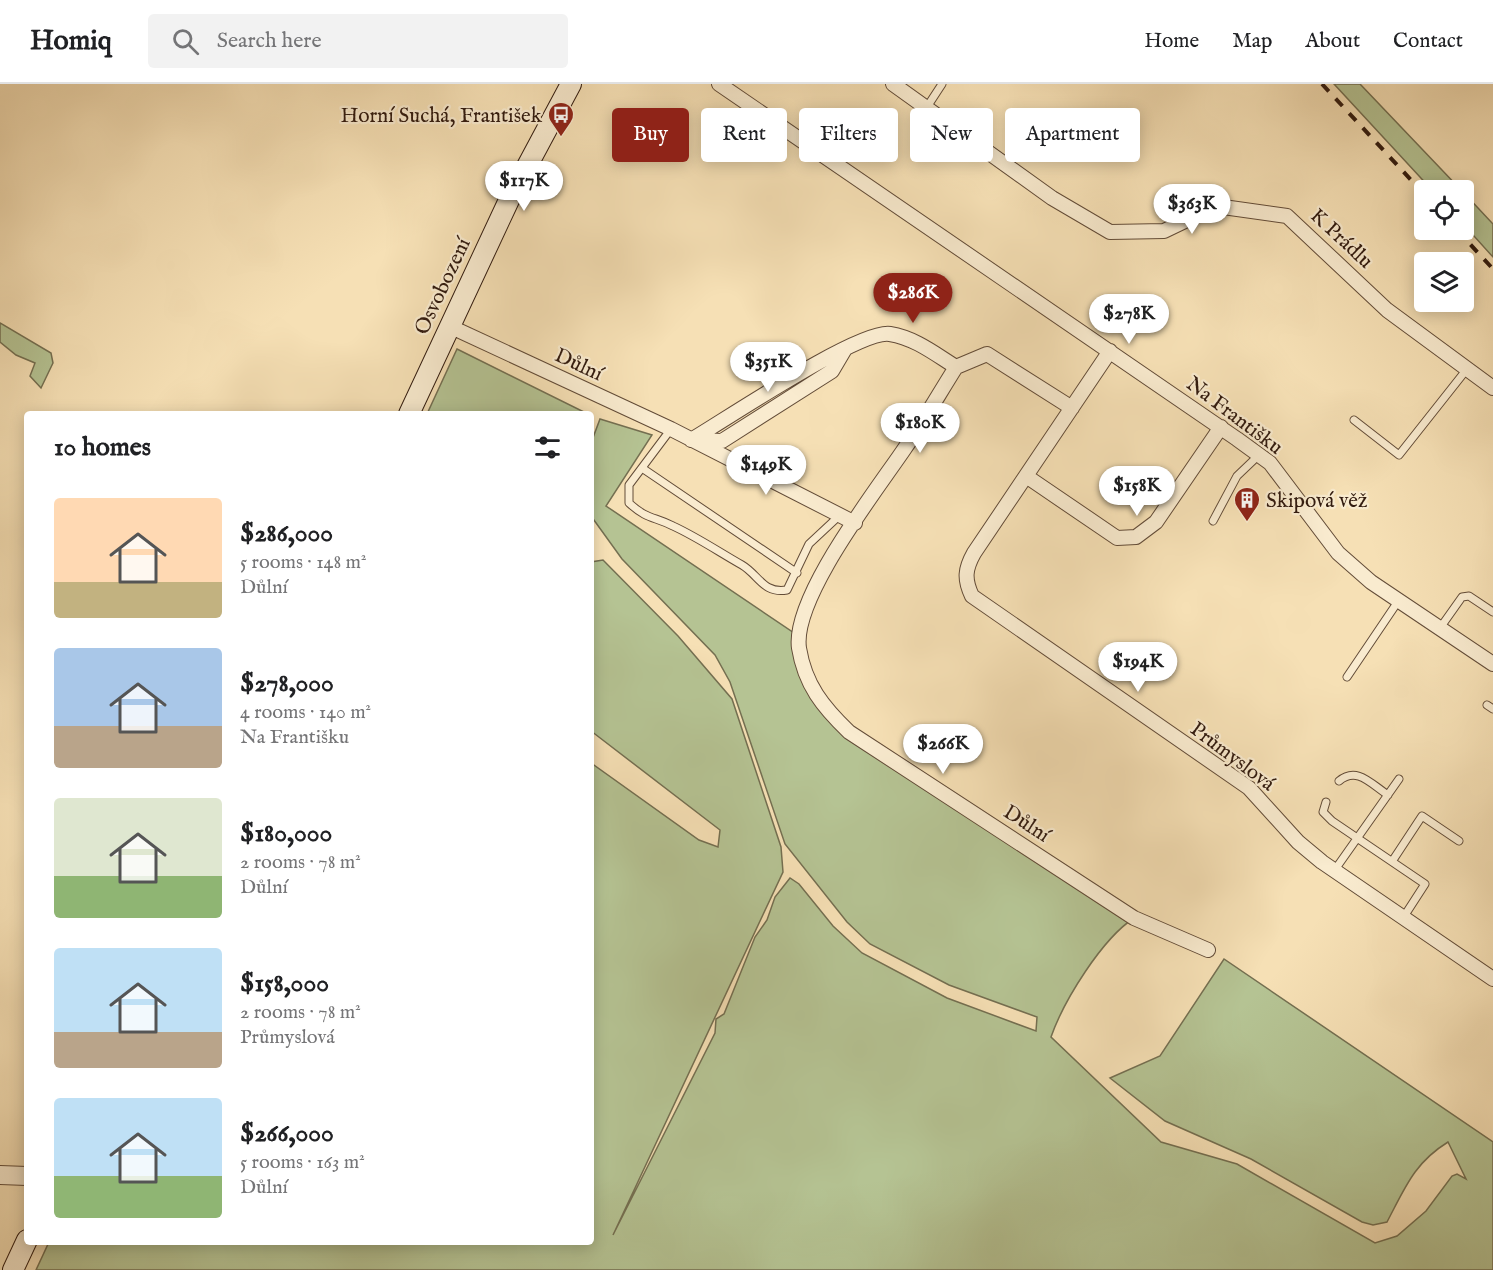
<!DOCTYPE html>
<html lang="en">
<head>
<meta charset="utf-8">
<style>
	:root { --surface:#fff; --page:#f2f2f2; --text:#202124; --muted:#757577; --line:#e0e0e0; --accent:#8f2418 }
	body { margin:0; font-family:"IM FELL English",serif; background:var(--page); color:var(--text); height:100vh; display:flex; flex-direction:column; font-size:22px; white-space:nowrap }
	* { box-sizing:border-box; margin:0 }
	p { font-size:20px; color:var(--muted) }
	.icon { flex:none; width:33px; height:33px; fill:none; stroke:currentColor; stroke-width:2; stroke-linecap:round; stroke-linejoin:round }
	.map { position:relative; flex:1; overflow:hidden }
	.drawer { position:absolute; left:24px; top:327px; width:570px; height:834px; display:flex; flex-direction:column; background:var(--surface); border-radius:6px; box-shadow:0 3px 15px #0003 }
	.drawer>* { flex:none }
	.hud { position:absolute; left:612px; top:24px; width:570px; height:54px; display:flex; gap:12px }
	.tools { position:absolute; left:1414px; top:96px; display:grid; gap:12px }
	.tools a { display:grid; place-items:center; width:60px; height:60px; border-radius:6px; background:var(--surface); box-shadow:0 3px 15px #0003; font-size:30px }
	.price { position:absolute; translate:-50% -51px; padding:0 14px; border-radius:21px; background:#fff; color:#222; font-size:20px; line-height:39px; filter:drop-shadow(0 2px 3px #0008) }
	.price::after { content:''; position:absolute; left:50%; top:36px; width:18px; height:14px; margin-left:-9px; background:inherit; clip-path:polygon(0 0,100% 0,50% 100%) }
	.price.current { background:var(--accent); color:#fff }
	ul { padding:0; list-style:none }
	li { display:flex; align-items:center; gap:18px; height:150px; padding:0 30px }
	li span { display:grid; place-items:center; flex:none; width:168px; height:120px; border-radius:6px; color:#555 }
	li>.icon { margin-inline-start:auto }
	span .icon { width:72px; height:72px; fill:#fffc; stroke-width:1 }
	li b { font-size:26px }
	h2 { display:flex; justify-content:space-between; align-items:center; height:72px; padding:0 30px; font-size:26px }
	.tag { padding:0 21px; border-radius:6px; background:var(--surface); box-shadow:0 3px 15px #0003; font-size:21px; line-height:54px }
	.tag.current { background:var(--accent); color:#fff }
	header { display:flex; align-items:center; gap:36px; box-sizing:border-box; height:84px; padding:0 30px; background:var(--surface); border-bottom:2px solid var(--line) }
	header strong { font-size:28px }
	nav { display:flex; gap:33px; margin-inline-start:auto; font-size:21px }
	.search { width:420px; height:54px; background:var(--page); display:flex; align-items:center; gap:15px; box-sizing:border-box; padding:0 21px; border-radius:6px; color:var(--muted); font-size:22px }
	.map>svg:first-child { display:block }
	.green { fill:#b5c393; stroke:#746f51; stroke-width:1.5 }
	.lines { fill:none; stroke-linecap:round; stroke-linejoin:round }
	.service-casing { stroke:#634c38; stroke-width:9 }
	.minor-casing { stroke:#634c38; stroke-width:16 }
	.tertiary-casing { stroke:#634c38; stroke-width:20 }
	.secondary-casing { stroke:#321b0f; stroke-width:22 }
	.service { stroke:#f9ebcf; stroke-width:7 }
	.minor { stroke:#f9ebcf; stroke-width:14 }
	.tertiary { stroke:#f9ebcf; stroke-width:18 }
	.secondary { stroke:#f9ebcf; stroke-width:20 }
	.rail { stroke:#321b0f; stroke-width:4; stroke-dasharray:10 10; stroke-linecap:butt }
	.labels { text-anchor:middle; stroke-width:4.5; stroke-linejoin:round; paint-order:stroke }
	.poi-label { font-size:21px; fill:#321b0f; stroke:#f9ebcf; text-anchor:end }
	.street-label { font-size:21px; fill:#321b0f; stroke:#f9ebcf }
</style>
</head>
<body>
<header>
<strong>Homiq</strong>
<div class="search"><svg class="icon" aria-label="search" viewBox="0 0 24 24"><circle cx="10" cy="10" r="6"/><path d="M15 15l6 6"/></svg>Search here</div>
<nav><a>Home</a><a>Map</a><a>About</a><a>Contact</a></nav>
</header>
<div class="map">
<svg width="1493" height="1186" viewBox="0 0 1493 1186">
	<rect width="100%" height="100%" fill="#f6e0b5"/>
	<filter id="stains"><feTurbulence type="fractalNoise" baseFrequency=".00333" numOctaves="4"/><feColorMatrix values="0 0 0 0 .2 0 0 0 0 .09 0 0 0 0 .02 0 0 0 .5 -.17"/></filter>
	<radialGradient id="worn" r=".72"><stop offset=".6" stop-color="#630" stop-opacity="0"/><stop offset="1" stop-color="#630" stop-opacity=".3"/></radialGradient>
	<path class="green" d="M1334,0h26l101,106h-29z
		M1464,109l29,31v33l-29,-32z
		M0,239l51,30 2,10 -12,25 -11,-12 5,-13 -19,-8 -16,-13z
		M457,265l129,64v1h-159z
		M600,335l52,16 -46,71 194,131 23,70 311,211c-32,21 -70,82 -83,119l110,105 76,22 138,79 22,-7 29,-25 26,-35 5,-2 9,5 -18,-37c-34,21 -43,46 -61,80l-14,3 -11,-3 -111,-63 -86,-38 -55,-43 50,-22 64,-97 269,183v128h-1457l13,-28h542v-479l108,77 19,7 2,-17 -129,-99v-169l12,-2 75,76 54,63 49,148 2,25 -170,363 102,-202 1,-14 8,-5 31,-77 12,-17 8,-23 15,-19 9,6 34,42 29,27 85,45 89,33 1,-14 -88,-32 -79,-41 -23,-22 -62,-78 -55,-162 -15,-27 -93,-96 -31,-43v-73z"/>
	<g class="lines">
		<defs>
			<path id="service" d="M927,23l15,-23
				M1354,336l45,35 68,-86
				M671,345l-42,56v18c19,17 24,13 44,23 24,11 46,26 69,39 17,10 21,29 45,25l22,-46 30,-28
				M642,384l155,105
				M1213,437l24,-45 22,-21
				M1440,544l22,-31 7,-1 24,16
				M1347,593l52,-77
				M1487,621l6,4
				M1339,697c18,-15 32,3 49,14
				M1326,718l-3,10 9,9 93,63 -22,34
				M1393,776l29,-44 37,25
				M1334,787l65,-92"/>
			<path id="minor" d="M719,0l518,355 33,24 68,90 33,29 122,82
				M893,0l159,114 58,34 54,-1 52,-25 71,10 100,94 106,78
				M449,242l222,103 184,94
				M1110,267l-136,202c-9,16 -10,26 -2,43l277,192 49,54 24,20 171,117
				M956,283c-17,27 -33,55 -51,81 -29,43 -113,150 -106,200 6,37 24,59 50,84l285,186 74,32
				M956,283l31,-13 85,54
				M691,356c34,-20 169,-111 199,-106 25,4 45,20 66,33
				M697,356l25,1 110,-70 13,-22
				M1026,392l91,62 19,-1 20,-15 65,-95"/>
			<path id="tertiary" d="M0,1091l27,1"/>
			<path id="secondary" d="M409,330l100,-214 62,-116
				M13,1186l14,-30"/>
		</defs>
		<use href="#service" class="service-casing"/>
		<use href="#minor" class="minor-casing"/>
		<use href="#tertiary" class="tertiary-casing"/>
		<use href="#secondary" class="secondary-casing"/>
		<use href="#service" class="service"/>
		<use href="#minor" class="minor"/>
		<use href="#tertiary" class="tertiary"/>
		<use href="#secondary" class="secondary"/>
		<path class="rail" d="M1322,0l103,111
			M1457,146l36,39"/>
	</g>
	<defs>
		<symbol id="bus-pin" viewBox="-11 -11 22 30"><path d="M0 17L-7.5 6A9.5 9.5 0 1 1 7.5 6Z" fill="#8f2418" stroke="#f9ebcf"/><path d="M-5-6H5V4H4V6H2V4H-2V6H-4V4H-5ZM-3.5-4V0h7V-4ZM-3.5 1.2v1.5H-2V1.2ZM2 1.2v1.5H3.5V1.2Z" fill="#fff"/></symbol>
		<symbol id="building-pin" viewBox="-11 -11 22 30"><path d="M0 17L-7.5 6A9.5 9.5 0 1 1 7.5 6Z" fill="#8f2418" stroke="#f9ebcf"/><path d="M-4-6H4V6H1V3H-1V6H-4ZM-2.5-4.3h1.7v1.8h-1.7ZM.8-4.3h1.7v1.8H.8ZM-2.5-1h1.7V.8h-1.7ZM.8-1h1.7V.8H.8Z" fill="#fff"/></symbol>
	</defs>
	<g fill-rule="evenodd">
		<use href="#bus-pin" x="546" y="16" width="30" height="40"/>
		<use href="#building-pin" x="1232" y="401" width="30" height="40"/>
	</g>
	<g class="labels">
		<g class="poi-label">
			<text x="542" y="38">Horní Suchá, František</text>
			<text x="1266" y="423" text-anchor="start">Skipová věž</text>
		</g>
		<g class="street-label">
			<text transform="translate(1342 154) rotate(43)" y="7">K Prádlu</text>
			<text transform="translate(442 202) rotate(-65)" y="7">Osvobození</text>
			<text transform="translate(579 280) rotate(25)" y="7">Důlní</text>
			<text transform="translate(1235 331) rotate(37)" y="7">Na Františku</text>
			<text transform="translate(1233 672) rotate(37)" y="7">Průmyslová</text>
			<text transform="translate(1027 739) rotate(33)" y="7">Důlní</text>
		</g>
	</g>
	<rect width="100%" height="100%" filter="url(#stains)"/>
	<rect width="100%" height="100%" fill="url(#worn)"/>
</svg>
<div class="tools">
<a><svg class="icon" aria-label="locate" viewBox="0 0 24 24"><circle cx="12" cy="12" r="6"/><path d="M12 2v4M12 18v4M2 12h4M18 12h4"/></svg></a>
<a><svg class="icon" aria-label="layers" viewBox="0 0 24 24"><path d="M12 4l9 5-9 5-9-5zM3 14l9 5 9-5"/></svg></a>
</div>
<b class="price" style="left:524px;top:128px">$117K</b>
<b class="price" style="left:1192px;top:151px">$363K</b>
<b class="price current" style="left:913px;top:240px">$286K</b>
<b class="price" style="left:1129px;top:261px">$278K</b>
<b class="price" style="left:768px;top:309px">$351K</b>
<b class="price" style="left:920px;top:370px">$180K</b>
<b class="price" style="left:766px;top:412px">$149K</b>
<b class="price" style="left:1137px;top:433px">$158K</b>
<b class="price" style="left:1138px;top:609px">$194K</b>
<b class="price" style="left:943px;top:691px">$266K</b>
<div class="hud">
<a class="tag current">Buy</a>
<a class="tag">Rent</a>
<a class="tag">Filters</a>
<a class="tag">New</a>
<a class="tag">Apartment</a>
</div>
<section class="drawer">
<h2>10 homes<svg class="icon" aria-label="filters" viewBox="0 0 24 24"><path d="M4 7h16M4 17h16"/><circle cx="9" cy="7" r="2"/><circle cx="15" cy="17" r="2"/></svg></h2>
<ul>
<li><span style="background:linear-gradient(#ffd9b3 70%,#c2b280 0)"><svg class="icon" aria-label="home" viewBox="0 0 24 24"><path d="M3 11l9-7 9 7M6 9v11h12V9"/></svg></span><div><b>$286,000</b><p>5 rooms · 148 m²</p><p>Důlní</p></div></li>
<li><span style="background:linear-gradient(#a9c7e8 65%,#b9a48a 0)"><svg class="icon" aria-label="home" viewBox="0 0 24 24"><path d="M3 11l9-7 9 7M6 9v11h12V9"/></svg></span><div><b>$278,000</b><p>4 rooms · 140 m²</p><p>Na Františku</p></div></li>
<li><span style="background:linear-gradient(#dfe7d0 65%,#8fb573 0)"><svg class="icon" aria-label="home" viewBox="0 0 24 24"><path d="M3 11l9-7 9 7M6 9v11h12V9"/></svg></span><div><b>$180,000</b><p>2 rooms · 78 m²</p><p>Důlní</p></div></li>
<li><span style="background:linear-gradient(#bfe0f5 70%,#b9a48a 0)"><svg class="icon" aria-label="home" viewBox="0 0 24 24"><path d="M3 11l9-7 9 7M6 9v11h12V9"/></svg></span><div><b>$158,000</b><p>2 rooms · 78 m²</p><p>Průmyslová</p></div></li>
<li><span style="background:linear-gradient(#bfe0f5 65%,#8fb573 0)"><svg class="icon" aria-label="home" viewBox="0 0 24 24"><path d="M3 11l9-7 9 7M6 9v11h12V9"/></svg></span><div><b>$266,000</b><p>5 rooms · 163 m²</p><p>Důlní</p></div></li>
</ul>
</section>
</div>
</body>
</html>
